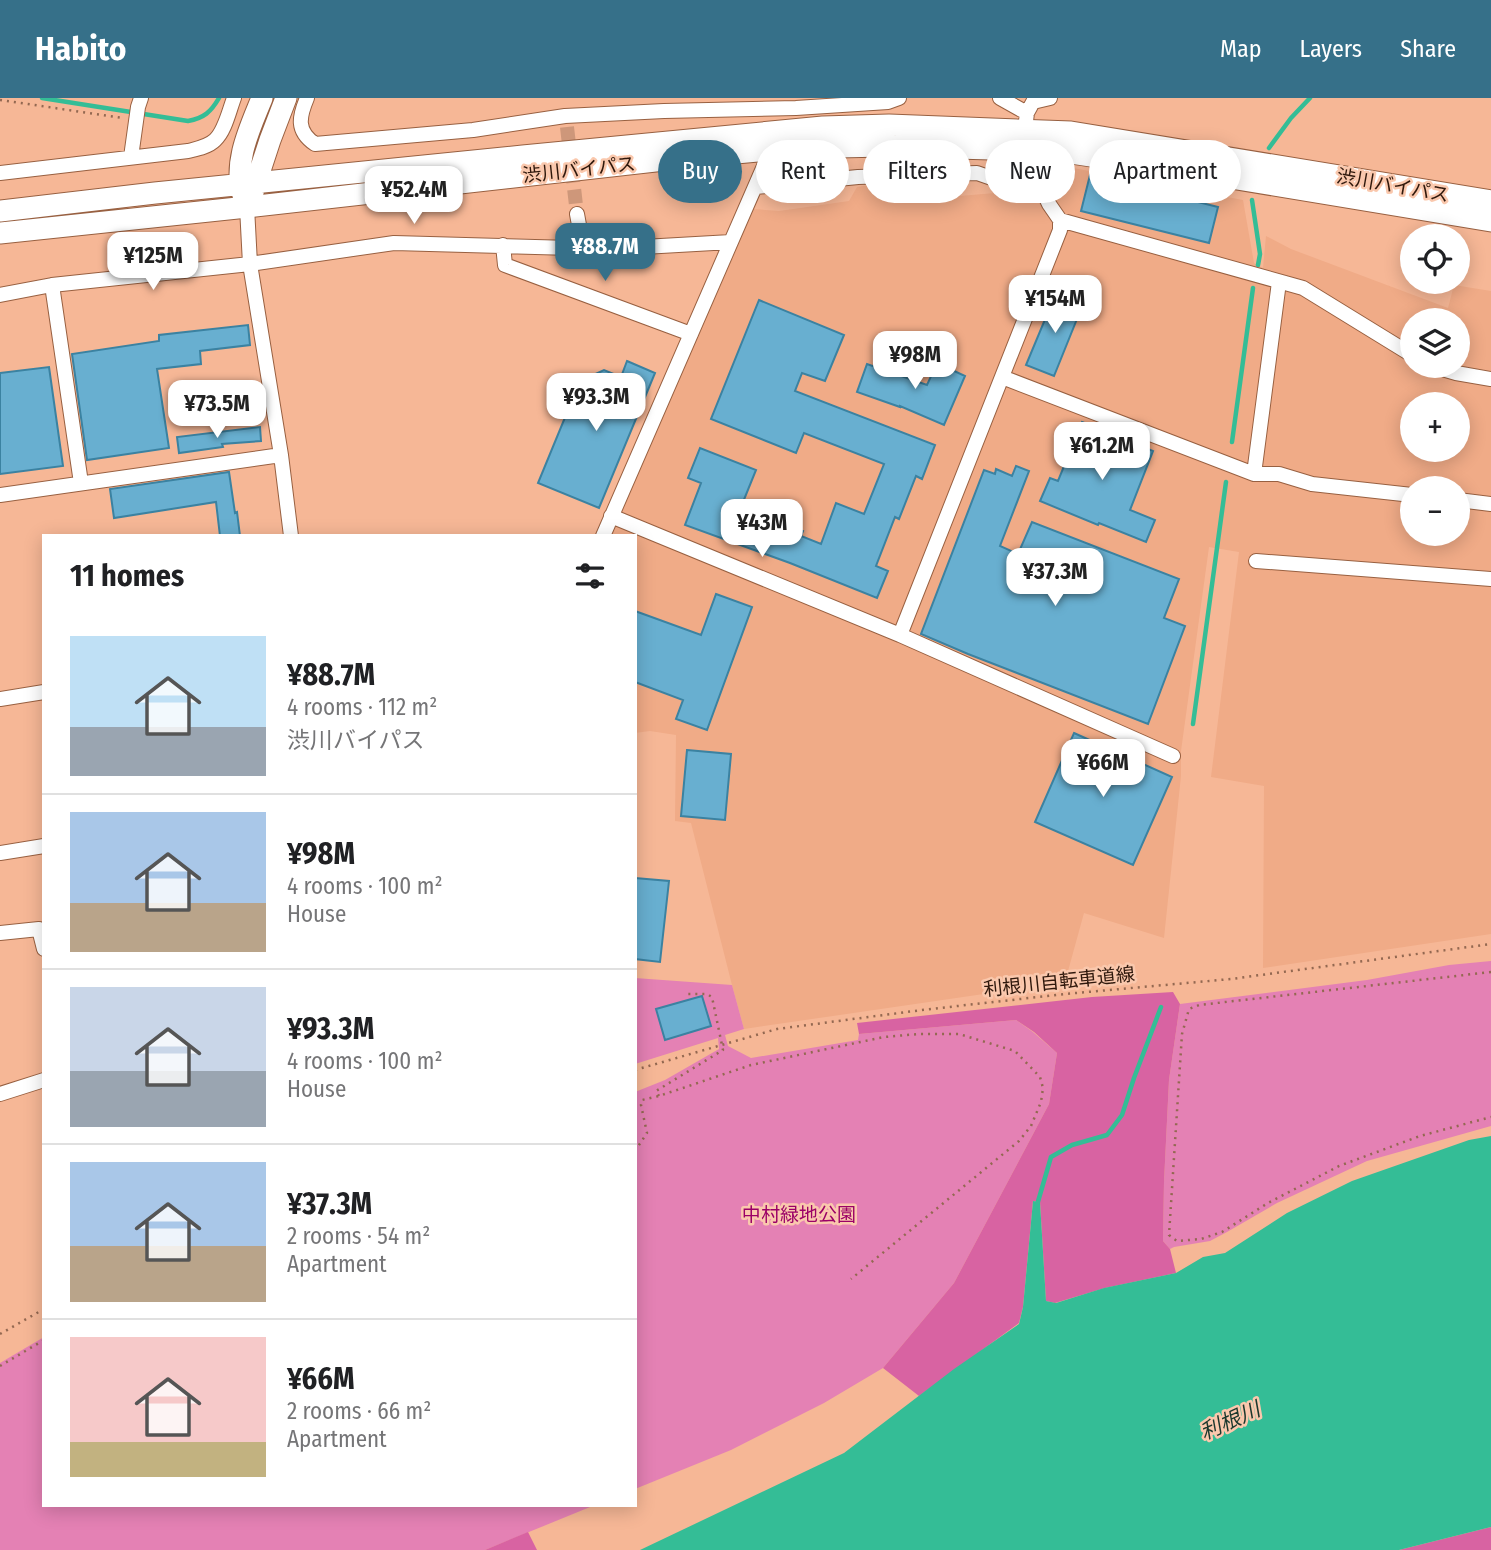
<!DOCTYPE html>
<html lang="en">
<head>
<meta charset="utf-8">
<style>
	:root { --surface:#fff; --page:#f6f6f6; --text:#202124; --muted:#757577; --line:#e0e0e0; --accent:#367089 }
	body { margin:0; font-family:"Fira Sans Condensed","Noto Sans JP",sans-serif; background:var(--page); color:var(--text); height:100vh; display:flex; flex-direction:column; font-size:26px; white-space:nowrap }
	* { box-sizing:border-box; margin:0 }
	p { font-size:23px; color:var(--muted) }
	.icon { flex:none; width:38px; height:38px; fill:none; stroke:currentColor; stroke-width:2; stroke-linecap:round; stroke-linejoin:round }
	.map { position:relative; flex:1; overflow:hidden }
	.side { position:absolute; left:42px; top:436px; width:595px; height:973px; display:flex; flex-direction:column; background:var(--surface); border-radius:0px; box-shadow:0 4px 18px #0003 }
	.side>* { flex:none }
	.guide { position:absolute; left:658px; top:42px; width:665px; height:63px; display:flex; gap:14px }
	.fabs { position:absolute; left:1400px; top:126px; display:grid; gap:14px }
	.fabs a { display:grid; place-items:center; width:70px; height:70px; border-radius:50%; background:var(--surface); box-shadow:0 4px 18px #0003; font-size:35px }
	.price { position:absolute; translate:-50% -60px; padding:0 16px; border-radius:14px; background:#fff; color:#222; font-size:23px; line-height:46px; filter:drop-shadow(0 2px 4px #0008) }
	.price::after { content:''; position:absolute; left:50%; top:42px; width:21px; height:16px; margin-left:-10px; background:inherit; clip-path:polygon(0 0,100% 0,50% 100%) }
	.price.selected { background:var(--accent); color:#fff }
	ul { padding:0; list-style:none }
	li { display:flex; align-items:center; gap:21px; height:175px; padding:0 28px }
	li+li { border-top:2px solid var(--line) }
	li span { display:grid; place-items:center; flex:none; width:196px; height:140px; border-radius:0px; color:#555 }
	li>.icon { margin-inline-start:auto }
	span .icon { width:84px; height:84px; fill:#fffc; stroke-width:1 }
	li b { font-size:30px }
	h2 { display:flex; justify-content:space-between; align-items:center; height:84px; padding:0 28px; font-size:30px }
	.tag { padding:0 24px; border-radius:32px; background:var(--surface); box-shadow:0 4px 18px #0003; font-size:24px; line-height:63px }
	.tag.selected { background:var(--accent); color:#fff }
	header { display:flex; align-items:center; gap:42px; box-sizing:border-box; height:98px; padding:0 35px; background:var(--accent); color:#fff }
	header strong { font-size:33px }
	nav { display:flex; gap:38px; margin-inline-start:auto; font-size:24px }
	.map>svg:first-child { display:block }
	.built { fill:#f0ab87; fill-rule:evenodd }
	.green { fill:#e481b4 }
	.forest { fill:#d863a2 }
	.water { fill:#34bd96 }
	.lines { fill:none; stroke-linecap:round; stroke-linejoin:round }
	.stream { stroke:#34bd96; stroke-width:4.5 }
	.building { fill:#68afd0; stroke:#3b82a1; stroke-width:2 }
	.minor-tunnel { stroke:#ce977a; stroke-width:14; stroke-dasharray:14 7; stroke-linecap:butt }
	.minor-casing { stroke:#986041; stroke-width:16 }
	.highway-casing { stroke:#986041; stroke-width:23 }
	.path { stroke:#936851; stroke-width:2.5; stroke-dasharray:2 5; stroke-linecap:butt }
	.minor { stroke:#fff; stroke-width:14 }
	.highway { stroke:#fff; stroke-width:21 }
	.labels { text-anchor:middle; stroke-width:5; stroke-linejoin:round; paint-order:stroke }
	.street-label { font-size:19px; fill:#2f180c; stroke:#fac8ad }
	.park-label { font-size:19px; fill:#9b0067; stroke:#fac8ad }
	.water-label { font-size:21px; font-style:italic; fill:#1b372d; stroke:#fac8ad }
</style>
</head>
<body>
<header>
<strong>Habito</strong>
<nav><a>Map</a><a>Layers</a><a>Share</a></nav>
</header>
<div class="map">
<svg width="1491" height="1452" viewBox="0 0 1491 1452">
	<rect width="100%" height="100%" fill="#f6b796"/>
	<path class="built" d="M1052,66l191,36 11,63 9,5 3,-32 25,13 157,59 6,-23 37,6v643l-228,34 1,-182 -53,-9 28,-225 -30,-5 -28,204v25l-17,162 -80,-25 -19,69 -321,47 -12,-44 -41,-162 -16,-2 1,-86 -26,-4 -15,2v-197h-25l144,-327 25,2 70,-10 8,-14 26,-4 2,12 21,-3 30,6 71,-6 27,6zM1412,222h46v46h-46zM1412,306h46v46h-46zM1412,390h46v46h-46z"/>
	<path class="green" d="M1491,863v165l-124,35 -90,42 -50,29 -17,9 -36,6 -4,2 -7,-8 1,-59 5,-102 11,-76 187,-24 82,-15z
		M635,880l97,7 12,44 -19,6 3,11 23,12 107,-18 1,-6 157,-14 17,12 24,21 -8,51 -95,179 -71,85 -59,35 -93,47 -96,39v-397l30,-12 54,-31 -1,-11 -83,26z
		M44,1239v168h551l-110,45h-485v-187z"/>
	<path class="forest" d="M1173,894l7,12 -11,76 -5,102 -1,59 7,8 6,24 -71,15 -50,15 -9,-2 -6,-99 -7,-1 -10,106 -4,16 -100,73 -36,-28 71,-85 95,-179 8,-51 -23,-21 -18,-12 -157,14 -2,-11 235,-26z
		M1491,1429v23h-92z
		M528,1434l9,18h-52z"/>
	<path class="water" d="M1491,1038v391l-92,23h-759l204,-97 110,-84 65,-45 4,-17 10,-106 7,1 6,99 10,2 48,-15 72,-15 27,-16 22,-4 62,-40 65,-32 117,-41z"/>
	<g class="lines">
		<path class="stream" d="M42,0l146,23c16,-3 23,-9 31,-23
			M1269,50l22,-30 19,-20
			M1252,102l8,54 -2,11
			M1232,344l21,-154
			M1193,626l33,-242
			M1037,1107l14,-48 21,-12 35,-10 15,-20 12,-37 27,-71"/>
	</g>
	<path class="building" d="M1090,77l128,32 -9,36 -128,-32z
		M1056,195l27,11 -29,72 -28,-11z
		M759,202l85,35 -19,46 -23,-8 -7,18 140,54 -13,34 -6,-3 -17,43 -4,-2 -19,49 12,5 -11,27 -87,-35 -105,-38 16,-42 -13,-5 12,-30 56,22 -15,37 62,24 -2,5 20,8 15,-41 28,11 20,-50 -80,-31 -8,20 -85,-34z
		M248,227l2,20 -50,6 1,13 -44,5 12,79 -82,12 -15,-106 87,-13v-6z
		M627,263l28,12 -56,135 -61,-25 42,-102 24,-11 17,7z
		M937,265l28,13 -21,49 -44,-19v1l-43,-15 10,-28 60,21z
		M49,269l14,99 -63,8v-101z
		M1082,324l71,29 -23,59 25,10 -9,22 -47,-19 -1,2 -58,-24 10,-23 8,3z
		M260,329l1,14 -39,3 1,3 -44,6 -2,-16z
		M1016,368l13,5 -29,75 18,8 14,-32 147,57 -15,39 21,8 -37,98 -180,-70 -47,-20 63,-164 11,4 1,-5 16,7z
		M229,374l6,41 2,-1 3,24h-20l-4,-34 -102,16 -4,-29z
		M716,496l36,13 -45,123 -31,-11 7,-19 -48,-18v-71l66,24z
		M1074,635l98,44 -39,88 -98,-43z
		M687,652l44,4 -6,66 -44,-4z
		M635,780l34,3 -9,81 -25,-3z
		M702,898l9,30 -46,14 -9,-31z"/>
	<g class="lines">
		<path class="minor-tunnel" d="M567,29l10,87"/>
		<defs>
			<path id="minor" d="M307,0c-8,19 -11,33 8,46l158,-14 92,-14 99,-5 132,-3 92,-6 11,-4
				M1000,0l27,15
				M131,59l7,-50 3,-9
				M0,75l188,-22c8,-2 20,-4 27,-11 10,-9 14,-29 19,-42
				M756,89l102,-10 119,-4 40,14h24
				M247,109l3,57 31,191 10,81
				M577,116l6,33
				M1060,122l243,68 109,67
				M503,147l2,20 186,69
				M52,187l29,198
				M0,197l52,-10 198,-21 144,-21 214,6 123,-7
				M1432,268l24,7 35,6
				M1002,279l252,97h25l33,10 100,11
				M1254,376l25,-192
				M0,397l281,-40
				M1458,402l33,4
				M611,418l289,119 273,121
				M603,438l168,-386
				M1256,463l235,18
				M900,537l160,-405v-10l-11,-16 -8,-17 -16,-58 2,-16 6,-11 17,-4
				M0,601l44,-7
				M0,755l44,-7
				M0,835l39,-4 5,20
				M0,996l44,-14"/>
			<path id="highway" d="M253,94l17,-52 16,-42
				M243,97c-10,-33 7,-67 19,-97
				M0,113l155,-18 368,-37 300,-29 66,-2 182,7 420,69
				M0,135l247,-26 435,-49 110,-10 92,-2 174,5 119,18 314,52"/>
		</defs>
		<use href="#minor" class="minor-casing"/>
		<use href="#highway" class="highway-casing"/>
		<path class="path" d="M0,2l123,18
			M1491,874l-292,33 -10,4 -7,25 -13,201 8,6 24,-2 21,-7 46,-29 71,-37 81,-30 71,-19
			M635,972l142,-41 145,-19 143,-16 166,-15 260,-35
			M659,998l-3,-5 67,-41 -11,-53 -5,-3h-20
			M635,1053l12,-18 -6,-28 1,-5 17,-4 92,-31 133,-28 35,-3h40l56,17 25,26 3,11 -2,14 -10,24 -12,15 -168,138
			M0,1236l44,-25
			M0,1268l44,-26"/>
		<use href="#minor" class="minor"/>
		<use href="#highway" class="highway"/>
	</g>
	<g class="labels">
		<g class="street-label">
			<text transform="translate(579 71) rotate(-6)" y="7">渋川バイパス</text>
			<text transform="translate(1393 87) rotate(10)" y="7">渋川バイパス</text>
			<text transform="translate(1059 883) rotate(-6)" y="7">利根川自転車道線</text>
		</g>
		<g class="park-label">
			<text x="799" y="1123">中村緑地公園</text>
		</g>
		<g class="water-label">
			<text transform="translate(1230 1323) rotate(-24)" y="7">利根川</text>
		</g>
	</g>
</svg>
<div class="fabs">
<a><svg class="icon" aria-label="locate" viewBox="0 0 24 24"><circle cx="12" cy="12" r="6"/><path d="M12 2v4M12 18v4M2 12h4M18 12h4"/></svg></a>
<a><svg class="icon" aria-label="layers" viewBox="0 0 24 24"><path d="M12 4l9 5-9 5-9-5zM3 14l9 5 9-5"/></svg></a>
<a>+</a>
<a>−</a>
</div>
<b class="price" style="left:414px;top:128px">¥52.4M</b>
<b class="price selected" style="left:605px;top:185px">¥88.7M</b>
<b class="price" style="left:153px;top:194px">¥125M</b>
<b class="price" style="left:1055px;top:237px">¥154M</b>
<b class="price" style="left:915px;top:293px">¥98M</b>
<b class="price" style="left:596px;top:335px">¥93.3M</b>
<b class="price" style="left:217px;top:342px">¥73.5M</b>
<b class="price" style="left:1102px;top:384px">¥61.2M</b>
<b class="price" style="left:762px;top:461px">¥43M</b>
<b class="price" style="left:1055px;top:510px">¥37.3M</b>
<b class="price" style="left:1103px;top:701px">¥66M</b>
<div class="guide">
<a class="tag selected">Buy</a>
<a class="tag">Rent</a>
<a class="tag">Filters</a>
<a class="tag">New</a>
<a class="tag">Apartment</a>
</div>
<section class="side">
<h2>11 homes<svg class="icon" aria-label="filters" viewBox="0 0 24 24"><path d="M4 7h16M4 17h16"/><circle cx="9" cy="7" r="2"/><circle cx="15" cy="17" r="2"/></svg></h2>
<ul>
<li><span style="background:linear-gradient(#bfe0f5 65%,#9aa5b1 0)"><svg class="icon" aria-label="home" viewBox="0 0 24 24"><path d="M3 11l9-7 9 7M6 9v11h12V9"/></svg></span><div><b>¥88.7M</b><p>4 rooms · 112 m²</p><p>渋川バイパス</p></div></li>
<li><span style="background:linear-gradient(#a9c7e8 65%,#b9a48a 0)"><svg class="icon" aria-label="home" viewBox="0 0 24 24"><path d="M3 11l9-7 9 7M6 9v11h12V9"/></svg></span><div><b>¥98M</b><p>4 rooms · 100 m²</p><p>House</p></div></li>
<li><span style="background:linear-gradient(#c9d6e8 60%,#9aa5b1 0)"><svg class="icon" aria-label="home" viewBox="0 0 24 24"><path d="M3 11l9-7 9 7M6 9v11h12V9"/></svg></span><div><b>¥93.3M</b><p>4 rooms · 100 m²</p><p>House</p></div></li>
<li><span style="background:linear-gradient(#a9c7e8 60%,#b9a48a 0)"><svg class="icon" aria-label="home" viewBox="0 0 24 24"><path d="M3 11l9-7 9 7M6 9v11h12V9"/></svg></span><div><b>¥37.3M</b><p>2 rooms · 54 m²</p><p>Apartment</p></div></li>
<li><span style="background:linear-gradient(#f6c9c9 75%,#c2b280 0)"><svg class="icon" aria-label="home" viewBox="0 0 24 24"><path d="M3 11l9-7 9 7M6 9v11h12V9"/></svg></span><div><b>¥66M</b><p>2 rooms · 66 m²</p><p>Apartment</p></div></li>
</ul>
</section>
</div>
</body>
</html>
